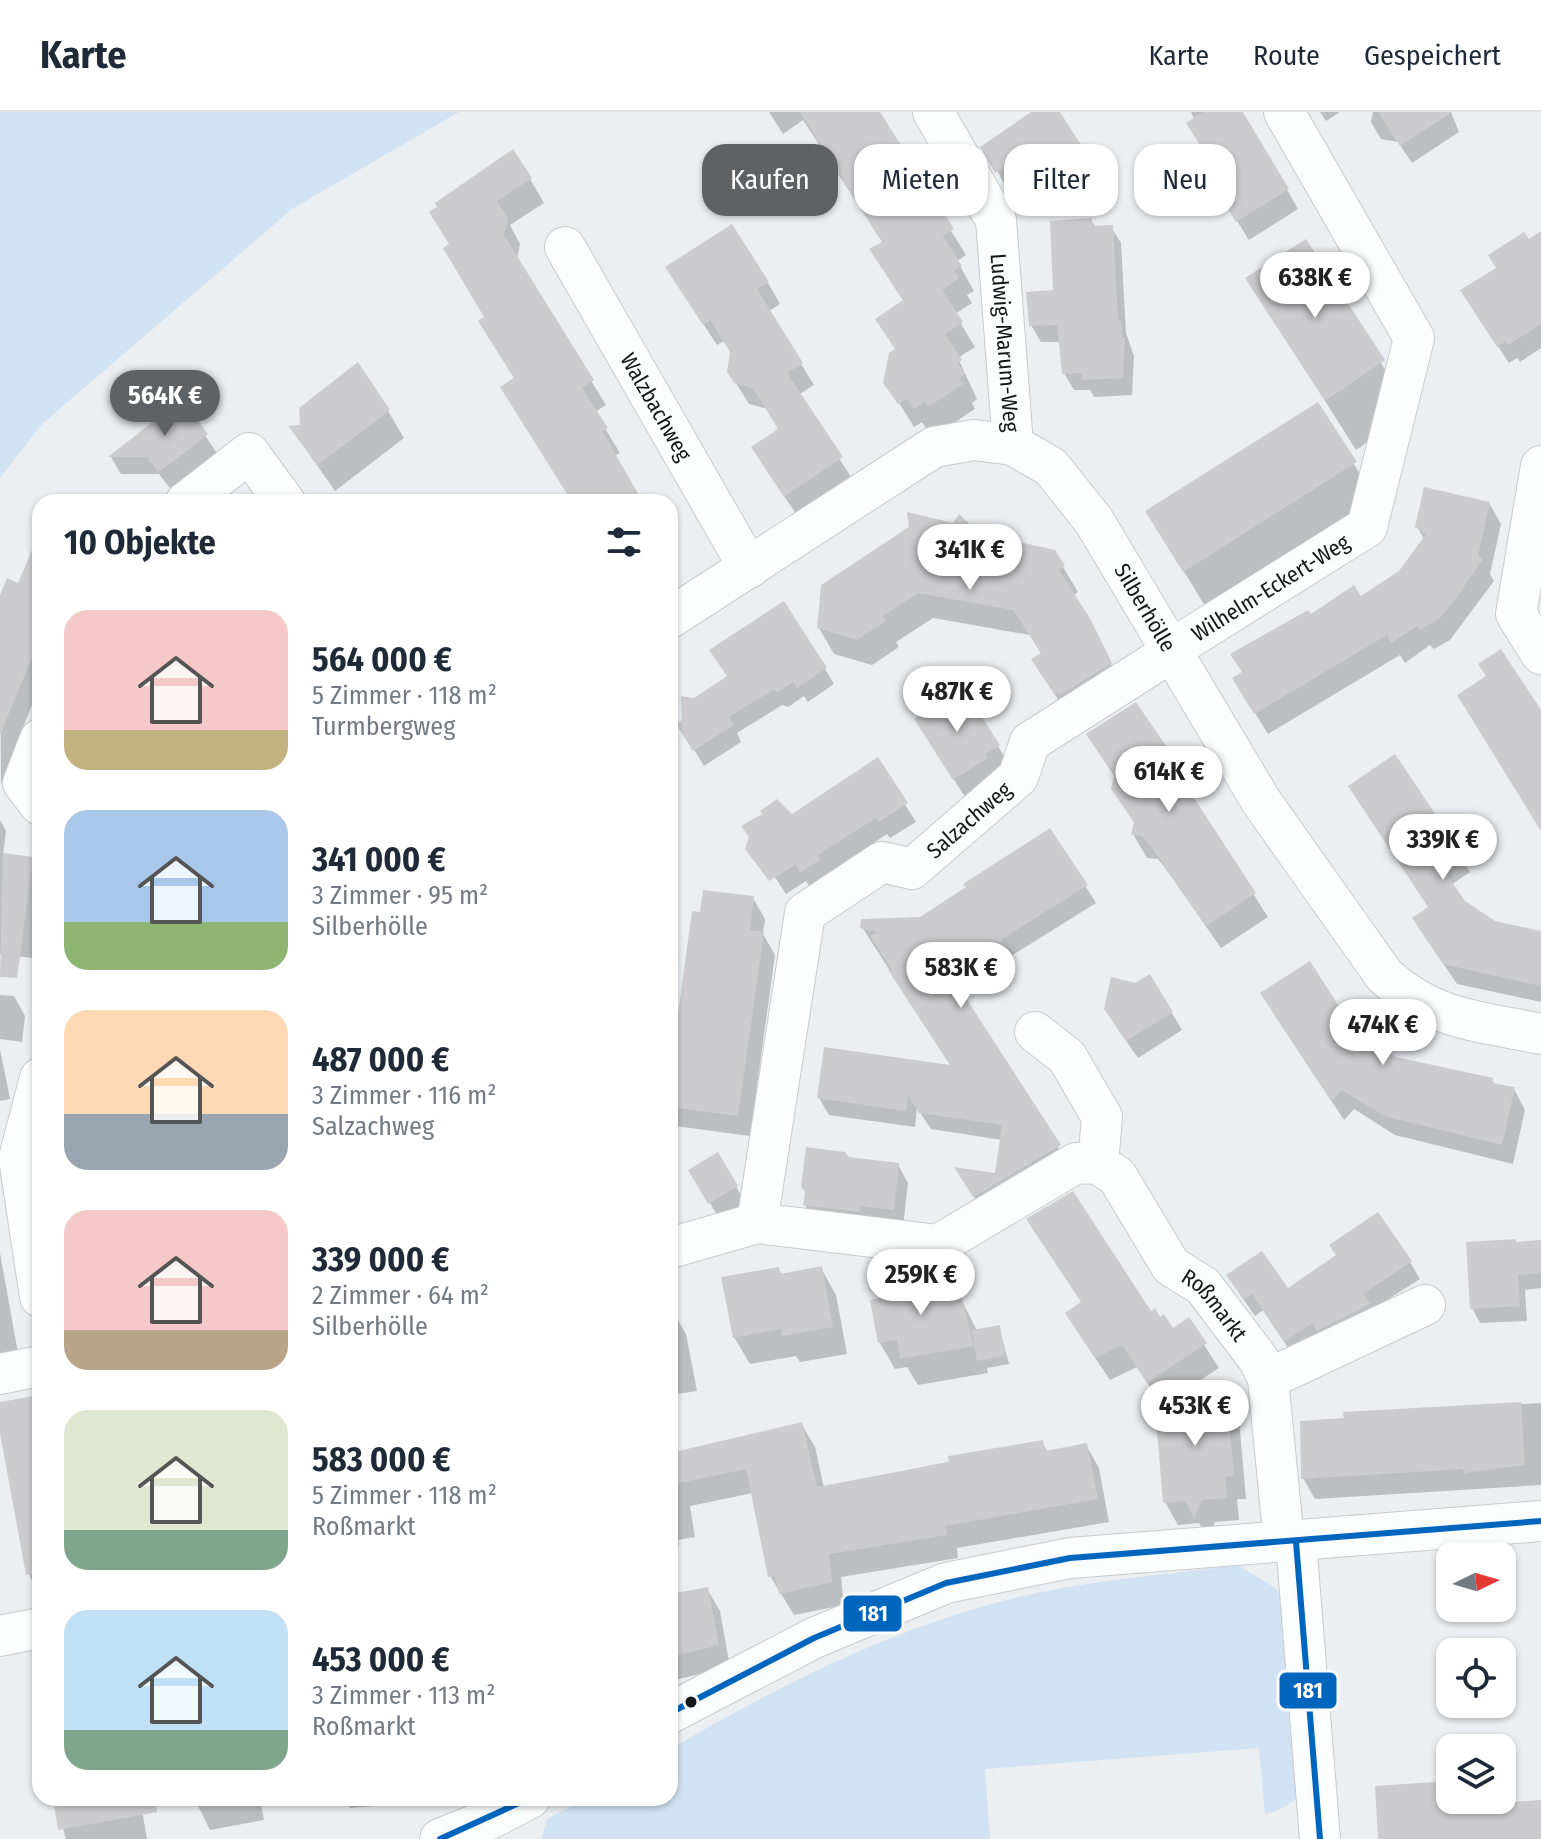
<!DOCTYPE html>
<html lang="de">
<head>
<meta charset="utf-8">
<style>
	:root { --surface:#fff; --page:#f2f2f3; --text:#1f2937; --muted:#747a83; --line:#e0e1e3; --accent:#5f6264 }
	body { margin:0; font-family:"Fira Sans Condensed",sans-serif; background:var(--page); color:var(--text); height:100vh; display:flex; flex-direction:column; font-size:30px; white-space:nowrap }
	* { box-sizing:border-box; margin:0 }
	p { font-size:26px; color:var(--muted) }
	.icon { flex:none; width:44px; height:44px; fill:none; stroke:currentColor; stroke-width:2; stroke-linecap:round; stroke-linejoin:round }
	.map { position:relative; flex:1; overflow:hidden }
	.panel { position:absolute; left:32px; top:382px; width:646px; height:1312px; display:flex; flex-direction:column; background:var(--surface); border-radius:24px; box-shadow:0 2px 6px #0004 }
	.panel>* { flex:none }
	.top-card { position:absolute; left:702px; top:32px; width:718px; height:72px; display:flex; gap:16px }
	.needle { width:52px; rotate:85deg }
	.controls { position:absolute; left:1436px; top:1430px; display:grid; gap:16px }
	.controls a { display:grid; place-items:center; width:80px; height:80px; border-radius:16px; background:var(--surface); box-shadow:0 2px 6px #0004; font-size:40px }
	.price { position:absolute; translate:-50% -68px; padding:0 18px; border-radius:28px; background:#fff; color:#222; font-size:26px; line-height:52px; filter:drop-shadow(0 2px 4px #0008) }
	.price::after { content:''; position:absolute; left:50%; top:48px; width:24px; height:18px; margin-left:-12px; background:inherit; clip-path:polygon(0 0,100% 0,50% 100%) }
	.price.selected { background:var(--accent); color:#fff }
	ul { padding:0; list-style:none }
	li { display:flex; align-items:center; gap:24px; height:200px; padding:0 32px }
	li span { display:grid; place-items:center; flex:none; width:224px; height:160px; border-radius:24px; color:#555 }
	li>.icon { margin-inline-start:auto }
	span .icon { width:96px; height:96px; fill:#fffc; stroke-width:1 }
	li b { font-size:34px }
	h2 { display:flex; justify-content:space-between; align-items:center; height:96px; padding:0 32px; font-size:34px }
	.pill { padding:0 28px; border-radius:24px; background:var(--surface); box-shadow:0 2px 6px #0004; font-size:28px; line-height:72px }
	.pill.selected { background:var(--accent); color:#fff }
	header { display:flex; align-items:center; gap:48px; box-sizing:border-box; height:112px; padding:0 40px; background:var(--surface); border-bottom:2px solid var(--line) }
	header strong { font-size:38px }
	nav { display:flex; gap:44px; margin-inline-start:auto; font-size:28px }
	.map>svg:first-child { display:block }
	.green { fill:#d1e2f2 }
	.shadow { fill:#0003 }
	.building { fill:#cccccf }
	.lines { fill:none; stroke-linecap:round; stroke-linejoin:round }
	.minor-casing { stroke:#c8cbce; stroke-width:42 }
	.minor { stroke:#fcfdfd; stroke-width:40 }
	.bus-1-casing { stroke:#f9fbfe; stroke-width:12 }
	.bus-1 { stroke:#0065bd; stroke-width:6 }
	.bus-dot { fill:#141618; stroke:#f9fbfe; stroke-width:3 }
	.labels { text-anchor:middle; stroke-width:8; stroke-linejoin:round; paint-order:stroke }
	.street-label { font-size:22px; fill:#141618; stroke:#f9fbfe }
	.line-badge { stroke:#f9fbfe; stroke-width:3 }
	.badge-label { font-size:22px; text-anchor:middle; font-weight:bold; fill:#fff }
</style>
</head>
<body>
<header>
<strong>Karte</strong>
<nav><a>Karte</a><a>Route</a><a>Gespeichert</a></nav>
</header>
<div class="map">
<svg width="1541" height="1727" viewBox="0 0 1541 1727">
	<rect width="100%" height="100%" fill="#ebeff2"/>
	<path class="green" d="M0,0h459l-167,97 -250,215 -42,54z
		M1237,1453l39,23 15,32 10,176 -22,14 -14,4 -6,-66 -274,21 5,70h-449l6,-20 40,-21h83v-49c122,-71 252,-136 392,-161 58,-10 117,-15 175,-23z"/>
	<path class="shadow" d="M769,0h108l89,143 -9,6 17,30 -7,4 5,8 -17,11 20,33 -17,11 19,41 -5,4 3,6 -32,21 -3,-4 -11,7 -7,-11 -8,5 -28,-45 10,-32 8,-48 -18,-28 -3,-31 -80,-123 -20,14z
		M1038,0h19l33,53 -44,29 -3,-6 -17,11 -10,-17 -10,6 -21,-42z
		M1191,0h51l56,97 -49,31 -29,-46 -3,-24z
		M1320,0h20l-14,9z
		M1373,0h78l8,20 -47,31 -14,-21 -17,-3 -10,-17z
		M530,67l14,24 -34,22 10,19 -3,16 89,145 -11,7 25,41 -6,3 27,46h-67l-123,-257 -19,-32z
		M1091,108l4,7h16l10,16 5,90 8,23 -2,39 -38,2 -4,-7h-16l-10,-17 -3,-31h-20l-10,-17 25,-34z
		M1541,122v114l-21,14 -3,-4 -8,5 -36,-55 25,-39z
		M1305,129l107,172 -56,37 -108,-171z
		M768,171l12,21 -11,7 45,74 -16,10 55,85 -55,37 -32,-48 14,-39 -12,-21 -19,-5 -20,-32 3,-19 -8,-12 -7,4 -37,-57z
		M182,290l35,51 -47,35 -11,-14h-38l-10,-17z
		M1318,292l66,110 -170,107 -66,-109z
		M388,299l16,27 -69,53 -44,-63z
		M1489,391l12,21 -11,50 4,7 -44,59 -16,9 -4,-4 -25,18 -5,-8 -132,79 -21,-34 63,-83 51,-18 39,-26 24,-34 -7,-12z
		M1054,440l24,40 -5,4 52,93 -55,30 -21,-34 -7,-30 -12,-20 -97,-17 -37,24 3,5 -27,18 -38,-11 -15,-26 182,-71z
		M40,459v113l-39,100 -1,-160 19,-39z
		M825,557l9,15 -26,18 -4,-6 -16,11 -6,-2 -45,28 4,9 -37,24 -16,-26 -4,-19 10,-21z
		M950,592l48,42 10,17 -43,34 -38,-60z
		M1395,644l75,116 -19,13 12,17 31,21 47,10v69l-84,-18 -31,-46 3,-29z
		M877,648l39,62 -26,16 -3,-4 -60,40 2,3 -18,12 -5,-8 -20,13 -33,-50 11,-29 27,1z
		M1182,661l13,23 -3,2 76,119 -47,31 -53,-76 -10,-13 -11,-1 -14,-24 2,-10 -22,-35z
		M0,708l6,11 -3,24 28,3 9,15 -8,85 -32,-4z
		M1050,718l46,73 -85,53 -7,19 -66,-15 130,203 -84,50 -18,-29 31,-9 5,-35 -71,-11 -14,-21 -2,19 -86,-12 -10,-17 133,-30 -90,-141 59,-8z
		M753,786l12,21 -2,15 12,21 -25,181 -75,-10 -5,-9v-87l7,1 25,-116z
		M0,883l14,1 11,20 -3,26 -22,-3z
		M1172,901l10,17 -44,28 -21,-30z
		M1274,902l82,24 39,21 97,21 3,5 19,4 11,21 -12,54 -118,-29 -41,-26 -10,11z
		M0,937l10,50 -10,2z
		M717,1043l30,50 -27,15 -30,-50z
		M848,1047l50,6 10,18 -5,44 -87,-4 -11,-18z
		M1541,1129v47l-16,2 2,31 -47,2 -8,-15z
		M0,1141l20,111 -20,4z
		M1410,1150l10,17 -125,79 -32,-48 -8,6 -16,-23 48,-2z
		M821,1156l15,27 11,59 -47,8 -4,-6 -46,8 -16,-27 44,-68 4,6z
		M945,1164l12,22 3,-1 17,34 22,-4 10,37 -22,4 1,5 -70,12 -11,-18 -12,2 -15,-26 6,-44z
		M674,1201l12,21 11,57 -27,4v-81z
		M1150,1202l23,16 15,-10 31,48 -57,37 -25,-38 -27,13 -29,-43z
		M1225,1273l13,23 8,91h-9l2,21 -24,2 -7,16 -9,-15 -21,2 -13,-23z
		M40,1285v204l-14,-35z
		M1541,1291v82l-226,14 -12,-21 43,-58 -1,-6z
		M802,1313l13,22 9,41 218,-46 6,11 38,-8 13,23 10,54 -152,26 1,10 -117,19 3,28 -50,10 -24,-39 -17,-83 -63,13 5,31 -17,3 1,5 -9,2v-92z
		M707,1477l13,22 10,56 -60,14v-85z
		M40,1577v33l-6,-31z
		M1450,1671v17h44l3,5 44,-3v37h-161z
		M54,1686h86l7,41h-81z
		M194,1686h66l4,22 -54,10z
		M344,1686h79l1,4 -74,6z"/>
	<path class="building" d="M800,0h80l74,117 -11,7 19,30 -8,4 5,8 -17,12 21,32 -18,12 17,26 -4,3 7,11 -6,4 4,6 -35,23 -3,-5 -11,7 -7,-10 -9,5 -15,-21 6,-30 6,-4 -20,-30 28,-19 -34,-51 13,-7z
		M1031,0h29l23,36 -48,31 -3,-6 -17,11 -10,-17 -10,6 -15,-26z
		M1203,0h40l46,77 -53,33 -30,-48 9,-5 -29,-46z
		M1378,0h74l-52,34z
		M513,37l19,29 -35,23 11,17 -4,17 90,145 -12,8 26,40 -6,3 41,71h-71l-72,-115 14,-9 -36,-57 6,-4 -41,-69 6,-4 -20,-32 8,-5 -2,-4z
		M1092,106v8l21,-1 5,95h3l1,17h3l-2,41 -41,2v-7l-20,1 -5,-49 -28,1 -3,-34 27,-2 -3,-69z
		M732,112l37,58 -12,7 46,74 -16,10 56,84 -59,40 -33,-50 27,-18 -25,-41 -19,-5 -7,-11 3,-20 -20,-32 -7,5 -38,-58z
		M1541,119v93l-33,21 -2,-4 -9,6 -37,-57 36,-22 -8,-13 36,-23 5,7z
		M1306,127l79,121 -60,41 -80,-123z
		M358,250l32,48 -72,55 -30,-39 12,-1 -1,-17z
		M182,287l26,35 -30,24 -20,14 -11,-15h-39z
		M1318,290l39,60 -174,110 -38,-61z
		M1424,375l66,15 -12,53 5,4 -29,42 -15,18 -19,11 -3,-4 -26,17 -4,-8 -133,79 -22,-36 10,-6 -12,-18 78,-44 3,4 43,-29 7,11 38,-25 27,-37 -11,-7z
		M907,400l46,11 6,-9 40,39 3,-15 53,12 10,16 -6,4 32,50 21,43 -52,32 -2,-3 -4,2 -23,-35 10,-6 -28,-43 -95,-17 -35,23 3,5 -29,19 -40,-12 4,-43 88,-58z
		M40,419v107l-40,97v-140l7,-17 11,5z
		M784,489l43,67 -30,20 -4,-6 -15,10 -5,-2 -44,27 5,8 -41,26 -17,-27 6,-4 -1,-24 13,2 33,-22 -18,-26z
		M1501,537l40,61v121l-84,-136 29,-19 -8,-12z
		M965,579l35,54 -15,9 3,4 -35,22 -39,-61 34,-22 2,4z
		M1136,590l48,70 -5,3 77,118 -50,33 -54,-78 -10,-12 -11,-1 3,-13 -23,-33 3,-13 -28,-42z
		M1395,642l65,97 -20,14 25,36 30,20 46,10v55l-98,-22 -31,-46 16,-11 -80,-121z
		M878,645l30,46 -29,19 -3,-4 -58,37 3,4 -21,14 -5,-8 -26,16 -24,-32 4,-12 -8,-11 21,-12 -2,-3 17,-12 15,15z
		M1050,716l38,57 -86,54 -7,20 -64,-15 130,201 -88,52 -19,-30 41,6 7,-48 -83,-12 -11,-18 -2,16 -89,-13 7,-51 126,18 -62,-95h4l-22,-34 7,-4 -17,-4 1,-9 59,-2 46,-30 -3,-3z
		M3,741l30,4 -16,121 -17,-1z
		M703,778l51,6 -4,34 14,2 -26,184 -68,-9v-79l6,1 16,-118 8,1z
		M1310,849l48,75 38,21 97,21 -1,5 23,4 -13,58 -118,-29 -42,-26 -11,11 -71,-108z
		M1150,862l23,38 -47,29 -22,-32 7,-32 24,6z
		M806,1035l39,5 4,5 50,6 -5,47 -33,-4 -1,6 -57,-7 2,-13 -4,-5z
		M718,1040l20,34 -30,18 -20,-34z
		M1073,1079l78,120 4,-3 5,9 4,-3 9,14 16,-11 18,26 -60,40 -25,-38 -27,13 -30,-45 16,-11 -55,-83z
		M1378,1100l34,49 -49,33 7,10 -53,27 -5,-8 -28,19 -32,-48 -8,6 -18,-25 36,-24 26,37 48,-33 -7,-10z
		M1516,1127v3l25,-2v33l-23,2 2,31 -50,3 -4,-67z
		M822,1154l11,61 -51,9 -1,-7 -48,9 -12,-61 58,-10 1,7z
		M927,1162h19l4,23 11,-2 13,51 -74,13 -3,-19 -19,3 -8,-43 14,-3 -2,-11z
		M1000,1213l5,31 -28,5 -5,-31z
		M1226,1271l8,93 -9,1 2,21 -25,2 -8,18 -9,-17 -22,2 -8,-96z
		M40,1283v179l-14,1 -26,-142v-31z
		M1521,1290l4,63 -61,8 -1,-4 -162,10 -1,-58 44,-3 -1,-6z
		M802,1310l15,65 132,-25 -1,-6 95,-16 2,11 42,-8 11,56 -153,27 2,9 -118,19 3,28 -53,12 -4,-18 -7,1 -22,-108 -76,16v-32z
		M708,1475l11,58 -49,12v-63z
		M1450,1669v19h36v4l55,-4v39h-163l-3,-53z
		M53,1686h103l1,14 -99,18z"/>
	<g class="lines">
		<defs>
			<g id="minor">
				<path id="s1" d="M933,0l63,108 17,225"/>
				<path id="s2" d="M565,135l184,321"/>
				<path d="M1541,354l-25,148 25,40"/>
				<path d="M186,390l63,-49 36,49"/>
				<path id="s3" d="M670,506l264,-171 40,-7 39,5 38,22 43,54 167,280 123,174c48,45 95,46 157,59"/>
				<path id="s4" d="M1172,537l195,-122 47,-189 -130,-226"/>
				<path d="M40,627l-17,44 17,22"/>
				<path d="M1035,920l32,25 35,60 -4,47"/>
				<path d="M40,966l-21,80 21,139"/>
				<path id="s5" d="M757,1111l48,-310 77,-51 30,7 106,-92 12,-35 143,-91"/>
				<path id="s6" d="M670,1136l87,-25 181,22 138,-82 22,1 19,12 54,90 32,20 56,74 9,19 16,163"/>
				<path d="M0,1262l40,-8"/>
				<path d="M1268,1267l157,-74"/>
				<path d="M1296,1430l24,297"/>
				<path d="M0,1524l40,-8"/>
				<path d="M670,1601l144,-75 132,-55 124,-25 471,-37"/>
				<path d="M440,1727l52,-21 38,-20"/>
			</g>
		</defs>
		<use href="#minor" class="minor-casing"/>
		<use href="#minor" class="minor"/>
		<defs>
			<path id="bus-1" d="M1296,1430l24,297
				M670,1601l144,-75 132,-55 124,-25 471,-37
				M440,1727l90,-41"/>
		</defs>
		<use href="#bus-1" class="bus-1-casing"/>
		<use href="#bus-1" class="bus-1"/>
	</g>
	<circle class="bus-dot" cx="691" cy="1590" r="7"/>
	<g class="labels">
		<g class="street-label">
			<text dy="8" stroke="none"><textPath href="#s1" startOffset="248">Ludwig-Marum-Weg</textPath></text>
			<text dy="8" stroke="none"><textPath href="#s2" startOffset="184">Walzbachweg</textPath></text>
			<text dy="8" stroke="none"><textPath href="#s4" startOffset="116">Wilhelm-Eckert-Weg</textPath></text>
			<text dy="8" stroke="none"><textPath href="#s3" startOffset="608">Silberhölle</textPath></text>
			<text dy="8" stroke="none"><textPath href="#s5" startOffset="512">Salzachweg</textPath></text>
			<text dy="8" stroke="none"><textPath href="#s6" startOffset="642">Roßmarkt</textPath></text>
		</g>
	</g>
	<g class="line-badge">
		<rect x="842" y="1482" width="61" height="39" rx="8" fill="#0065bd"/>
		<rect x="1278" y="1559" width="60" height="39" rx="8" fill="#0065bd"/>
	</g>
	<g class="badge-label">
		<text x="873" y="1509">181</text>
		<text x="1308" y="1586">181</text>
	</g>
</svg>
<div class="controls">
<a><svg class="needle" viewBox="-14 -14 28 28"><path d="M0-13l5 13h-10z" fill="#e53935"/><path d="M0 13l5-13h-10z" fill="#747a83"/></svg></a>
<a><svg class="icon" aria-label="locate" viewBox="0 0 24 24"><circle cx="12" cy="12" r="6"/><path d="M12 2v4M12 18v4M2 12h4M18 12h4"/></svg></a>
<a><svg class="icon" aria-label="layers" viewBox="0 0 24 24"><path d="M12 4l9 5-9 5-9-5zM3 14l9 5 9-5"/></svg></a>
</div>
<b class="price" style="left:1315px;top:208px">638K €</b>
<b class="price selected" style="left:165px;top:326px">564K €</b>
<b class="price" style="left:970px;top:480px">341K €</b>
<b class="price" style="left:957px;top:622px">487K €</b>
<b class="price" style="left:1169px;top:702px">614K €</b>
<b class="price" style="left:1443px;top:770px">339K €</b>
<b class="price" style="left:961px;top:898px">583K €</b>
<b class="price" style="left:1383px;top:955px">474K €</b>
<b class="price" style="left:921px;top:1205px">259K €</b>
<b class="price" style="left:1195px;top:1336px">453K €</b>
<div class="top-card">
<a class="pill selected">Kaufen</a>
<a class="pill">Mieten</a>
<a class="pill">Filter</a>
<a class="pill">Neu</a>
</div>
<section class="panel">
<h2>10 Objekte<svg class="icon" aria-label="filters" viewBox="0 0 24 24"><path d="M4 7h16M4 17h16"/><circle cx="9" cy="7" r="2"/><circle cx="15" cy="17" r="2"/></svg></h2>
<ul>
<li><span style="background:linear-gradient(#f6c9c9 75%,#c2b280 0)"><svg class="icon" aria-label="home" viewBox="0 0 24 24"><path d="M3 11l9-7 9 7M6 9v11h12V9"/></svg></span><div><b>564 000 €</b><p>5 Zimmer · 118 m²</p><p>Turmbergweg</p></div></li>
<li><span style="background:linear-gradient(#a9c7e8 70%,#8fb573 0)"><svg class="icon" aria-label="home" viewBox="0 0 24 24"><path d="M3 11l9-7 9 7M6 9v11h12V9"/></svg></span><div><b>341 000 €</b><p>3 Zimmer · 95 m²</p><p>Silberhölle</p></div></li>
<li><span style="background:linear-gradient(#ffd9b3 65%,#9aa5b1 0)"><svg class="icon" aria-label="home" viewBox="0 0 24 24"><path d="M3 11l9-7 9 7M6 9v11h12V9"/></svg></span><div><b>487 000 €</b><p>3 Zimmer · 116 m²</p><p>Salzachweg</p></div></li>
<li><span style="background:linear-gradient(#f6c9c9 75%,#b9a48a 0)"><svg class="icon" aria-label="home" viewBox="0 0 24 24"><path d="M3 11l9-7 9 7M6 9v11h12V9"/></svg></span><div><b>339 000 €</b><p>2 Zimmer · 64 m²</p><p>Silberhölle</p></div></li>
<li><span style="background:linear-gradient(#dfe7d0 75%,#7fa58c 0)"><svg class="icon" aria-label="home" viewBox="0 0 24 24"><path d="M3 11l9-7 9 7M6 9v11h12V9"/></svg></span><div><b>583 000 €</b><p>5 Zimmer · 118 m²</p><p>Roßmarkt</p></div></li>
<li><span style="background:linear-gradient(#bfe0f5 75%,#7fa58c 0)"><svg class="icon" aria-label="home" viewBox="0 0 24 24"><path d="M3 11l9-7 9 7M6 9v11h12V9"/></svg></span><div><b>453 000 €</b><p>3 Zimmer · 113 m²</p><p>Roßmarkt</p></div></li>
</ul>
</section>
</div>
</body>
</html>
